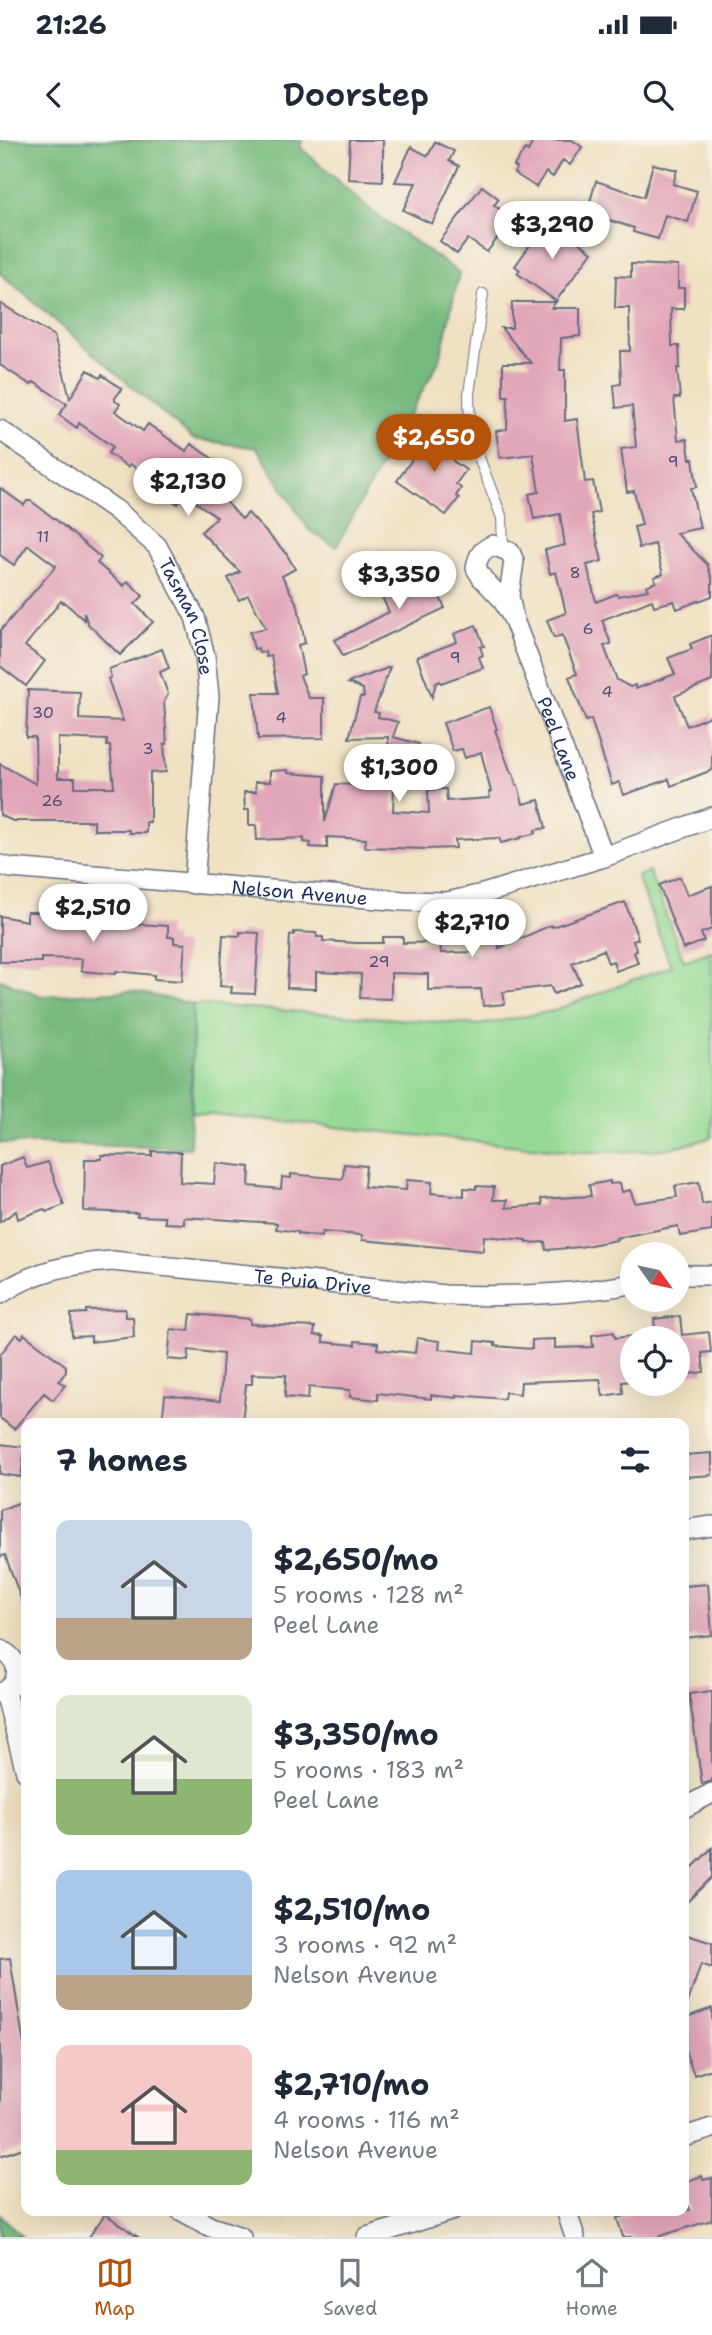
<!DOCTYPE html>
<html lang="en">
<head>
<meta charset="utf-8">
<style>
	:root { --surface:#fff; --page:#f2f2f3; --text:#1f2937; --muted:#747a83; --line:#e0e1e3; --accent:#b45309 }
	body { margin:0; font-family:"Shantell Sans",sans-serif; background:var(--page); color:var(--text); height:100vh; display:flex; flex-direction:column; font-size:26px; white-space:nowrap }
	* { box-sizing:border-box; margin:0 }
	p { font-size:23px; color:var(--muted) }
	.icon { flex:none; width:38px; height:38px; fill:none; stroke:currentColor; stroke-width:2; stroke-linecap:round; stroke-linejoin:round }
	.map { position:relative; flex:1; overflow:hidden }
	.side { position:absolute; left:21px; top:1278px; width:668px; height:798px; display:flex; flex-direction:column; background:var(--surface); border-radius:14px; box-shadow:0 7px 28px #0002 }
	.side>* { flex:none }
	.needle { width:46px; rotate:123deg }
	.fabs { position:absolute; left:620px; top:1102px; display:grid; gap:14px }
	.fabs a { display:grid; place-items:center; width:70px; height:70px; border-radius:50%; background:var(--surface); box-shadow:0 7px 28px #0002; font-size:35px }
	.price { position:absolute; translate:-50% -60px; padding:0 16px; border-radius:24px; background:#fff; color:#222; font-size:23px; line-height:46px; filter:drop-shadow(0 2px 4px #0008) }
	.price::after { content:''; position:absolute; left:50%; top:42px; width:21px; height:16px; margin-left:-10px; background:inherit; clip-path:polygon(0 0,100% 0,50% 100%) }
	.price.active { background:var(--accent); color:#fff }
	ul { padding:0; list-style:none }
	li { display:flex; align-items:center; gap:21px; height:175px; padding:0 35px }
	li span { display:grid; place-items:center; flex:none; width:196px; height:140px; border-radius:14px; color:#555 }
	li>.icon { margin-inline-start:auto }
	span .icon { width:84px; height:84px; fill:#fffc; stroke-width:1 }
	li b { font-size:30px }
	h2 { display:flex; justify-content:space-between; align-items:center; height:84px; padding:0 35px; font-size:30px }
	.status { display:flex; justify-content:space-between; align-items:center; height:49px; padding:0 35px; background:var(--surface); direction:ltr }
	.status svg { height:19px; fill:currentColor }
	header { display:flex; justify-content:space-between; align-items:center; height:91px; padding:0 35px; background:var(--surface); font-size:32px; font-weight:600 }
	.tab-bar { display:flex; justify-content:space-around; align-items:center; height:98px; border-top:2px solid var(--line); background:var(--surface); font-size:19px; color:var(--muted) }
	.tab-bar a { display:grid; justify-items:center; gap:4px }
	.tab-bar .active { color:var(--accent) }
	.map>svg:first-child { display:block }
	.green { fill:#94da94; stroke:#588479; stroke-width:2 }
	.forest { fill:#77ba7e; stroke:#49746e; stroke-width:2 }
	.building { fill:#e2a6b9; fill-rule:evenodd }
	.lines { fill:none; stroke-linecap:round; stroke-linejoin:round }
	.service-casing { stroke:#666d81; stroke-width:12 }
	.minor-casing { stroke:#666d81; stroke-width:22 }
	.service { stroke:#fff; stroke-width:10 }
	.minor { stroke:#fff; stroke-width:19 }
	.labels { text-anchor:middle; stroke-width:5; stroke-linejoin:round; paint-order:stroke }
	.number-label { font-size:16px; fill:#4d4d75 }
	.street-label { font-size:19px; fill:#1b2f5e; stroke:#f7f3e8 }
</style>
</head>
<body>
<div class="status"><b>21:26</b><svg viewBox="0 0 49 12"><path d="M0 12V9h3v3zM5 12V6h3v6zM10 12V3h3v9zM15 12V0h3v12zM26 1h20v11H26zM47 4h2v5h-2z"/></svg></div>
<header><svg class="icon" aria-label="back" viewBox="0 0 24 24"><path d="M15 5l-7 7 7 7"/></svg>Doorstep<svg class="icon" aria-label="search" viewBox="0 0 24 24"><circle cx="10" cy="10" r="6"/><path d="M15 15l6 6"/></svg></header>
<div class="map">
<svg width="712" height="2097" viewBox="0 0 712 2097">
	<rect width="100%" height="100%" fill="#f7f3e8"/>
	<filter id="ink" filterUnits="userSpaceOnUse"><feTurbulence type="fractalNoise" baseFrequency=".0143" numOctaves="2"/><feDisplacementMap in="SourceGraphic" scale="14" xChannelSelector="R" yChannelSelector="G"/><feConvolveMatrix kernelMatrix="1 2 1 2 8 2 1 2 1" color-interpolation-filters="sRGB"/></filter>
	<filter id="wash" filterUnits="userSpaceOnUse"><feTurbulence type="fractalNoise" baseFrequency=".00686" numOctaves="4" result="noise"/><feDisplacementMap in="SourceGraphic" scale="28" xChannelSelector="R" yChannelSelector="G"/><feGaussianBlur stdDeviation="1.57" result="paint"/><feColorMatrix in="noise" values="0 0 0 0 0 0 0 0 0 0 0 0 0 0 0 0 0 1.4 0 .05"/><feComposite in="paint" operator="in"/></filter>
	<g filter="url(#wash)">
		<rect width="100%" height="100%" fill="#f0e1c3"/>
		<path class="green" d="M649,731l35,90 28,-10v186c-48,17 -84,15 -134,15l-386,-40 1,-108 286,21 74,-14 118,-45 -34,-89z"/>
		<path class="forest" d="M0,0h302l-2,7 74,66 85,60 -19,86 -104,188 -27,-17 -52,-82 -64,-9 -193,-166z
			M0,839l41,17 91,-5 61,13 -3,144 -190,-5z
			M0,2074l22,23h-22z"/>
		<g id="blocks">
			<path class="building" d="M350,0h33v41l-35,-2z
				M534,0h38l10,7 -12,18 -7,-5 -10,17 -7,-5 -10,15 -22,-14 3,-5 -3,-2 11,-17 3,2z
				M435,2l19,9 -5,10 10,5 -27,58 -29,-14 13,-27 -21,-1 16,-35 17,9z
				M653,24l24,6 -4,14 24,7 -9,31 -23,-7 -7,24 -25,-7 1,-4 -38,-12 3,-8 -10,-3 7,-24 48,16z
				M482,46l17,13 -5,6 11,8 -7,9 6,4 -7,8 2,2 -12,16 -19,-13 -11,15 -17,-13z
				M548,80l44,32 -36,49 -39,-28 3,-3 -5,-4z
				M631,124l47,2v22h6v21h-13l1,37h7l1,22h-3l3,30h-6l4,42 9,-1 3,20h3l4,28 -6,1 9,40 -24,5 31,31 5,15v17l-35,13 -3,-8 -20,5 -2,-6 -50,20 9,24 -7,2 13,34 13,7 5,-2 1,4 39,-15 -7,-16 24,-9 -2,-5 22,-9v46l-37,15 12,30 25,-11v55l-41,16 -2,-7 -45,16 -5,-13 -7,3 -21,-66 -5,2 -17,-44 8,-3 -15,-39 -8,3 -7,-18 19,-7 -10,-41 -6,2 -5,-24 20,-5 -5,-31 -26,5 -5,-25 10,-2 -6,-38 -33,4 -4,-27 11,-2 1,-33h-5v-33h28l-30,-35h11v-26h44l-5,6h29v28l-19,2 -1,32h5v51l12,-2 8,63 8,-1 6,31 -8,2 11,47 -15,4 9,37 20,-8 2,2 30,-6 -2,-4 10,-4 -2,-5 9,-3 -8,-30 -16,4 -5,-21 8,-2 -8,-34 -7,1 -6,-43 15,-2 -4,-41 -16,2 -2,-23 7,-1 -1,-33h10l-1,-43h-14l1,-32 15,1z
				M0,163l54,33 16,62 18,-28 12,8 2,-3 20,14 -7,9v3l5,3 -5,7 28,20 5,-7 38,27 5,-7 32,22 -3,4 10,7 -11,17 23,25 6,-6 38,40 9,16 -13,7 16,30 7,37 -7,2 6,29 -4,2 9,22h15v40l-66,1 -4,-46h24l-7,-37 -5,1 -1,-5 -6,1 -1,-5 -4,1 -4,-17 16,-4 -18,-33 -9,5 -11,-22 12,-6 -39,-40 16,-15 -33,-23 -6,10 -20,-13 4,-5 -32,-22 -2,3 -20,-14 5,-6 -34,-24 -2,5 -18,-13 8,-11 -33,-22 -3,3 -31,-20z
				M432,291l15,11 6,19 13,9 -10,14 5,4 -5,8 3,2 -13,17 -49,-34z
				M0,348l24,17 3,-4h4l29,22 41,35 -4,5 27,23 4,-5 15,15 -8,8 18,18 -33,33 -32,-31 -4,-11v7l-20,-18 -1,1 -2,-2 -36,45 20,15 -19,25 -26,-20v-35l56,-65 -28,-21 -14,20 -14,-10z
				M434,426l9,20 -7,3 9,19 -102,48 -8,-16 54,-28 -7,-15 25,-12 -1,-2 9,-5 -1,-3z
				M476,485l8,21 -4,1 3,8 -4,2 4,11 -42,15 -1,-2 -4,2 -4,14 -15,-40 40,-15 -3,-8z
				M162,509l7,19 -9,4 8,22 -4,8 3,42h-3l2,28 -16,1v49h-4v11h-17v-3h-35v-9h-81l-13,-6v-51l36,20 -1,-47h-9l2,-47 52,2 -1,27 44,2 -15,-42 3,-2 -2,-8zM58,598l49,2v6h3l4,41h-39v-9h-17z
				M390,527l-16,45 5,1 -1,4 20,5 -5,15 26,7 -6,21 -24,-6 -1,-22 -39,1 11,-41h4l-1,-8 -15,-6z
				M489,567l8,22 -2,1 16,43h2l3,12h2l5,19 16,-4 7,28 -11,2 1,3 -15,4v1l-20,5 -2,-5 -44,2 1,8 -30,1 -61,-2 1,-8 -39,-2v11l-17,-1 1,-4 -7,-1v-4l-47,2 -1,-15h-7v-15h-4l-1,-18h12l-1,-10h15v-11l18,-1v3l37,3v46l11,-38 58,3 -1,24 36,2 -1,-23 18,-1 1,12 43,-3 -1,-6h2l-10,-40 -16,6 -3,-9 -9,2 -10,-28z
				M680,737l7,18 25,-9v43l-11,4 3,8 -21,8 -24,-64z
				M625,762l13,37 -5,2 4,10 -3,1 4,11 -22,8 -3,-10 -5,2 -5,-13 -31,13 9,20 -27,11 -4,-8 -47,6 2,12 -22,2 -2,-17 -53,1v-16l-37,-1v26l-31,-1 1,-24 -45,-2v17l-29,-1 3,-53h4v-3l22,1 1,4h6v4l33,2h27v-6h20v6l37,-1 1,11 36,-1 -2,-12 23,-3 1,11 52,-23 1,2z
				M27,772h33l48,5v5l60,4v11h6v6l11,1 -3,37 -28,-2v-4l-38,-4v3l-35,-3 1,-12 -41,-1v4h-41v-46l27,5z
				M240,792l19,1 -4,61 -24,-1 1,-6 -12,-1 3,-51 17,1z
				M152,1011l29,1 -1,30 34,2 2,-21 34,4 -1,19 32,3 1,-12 9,1v-4l52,5 1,-15 22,2 -2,21 42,3 1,-10 25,2 -1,11 33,3v-8l12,1v-3l18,1 -1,13h14l-1,8 36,-3 -1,-6 50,-3 -2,-11 21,-4v3l10,-1 2,9 8,-2 5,13 42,-6 -2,-11 24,-4 3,22 10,-2v29l-32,5 -2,-10 -62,12 1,2 -37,7 -34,3 -1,-8 -18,1v-3l-43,-4 -1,15 -121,-11v-5l-40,-3 -1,5 -23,-3v-2l-22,-3 1,-6 -93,-6v7l-19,-1v-6l-28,-1 1,-3 -54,-2 1,-52h17v-4l50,1z
				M23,1017l4,11 21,-6 16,43 -18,7 -2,-3 -26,10 -2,-8 -16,11v-56z
				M125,1169v8h8l1,20 -43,5v-6l-19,1 -1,-23 15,-1v-3z
				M191,1174l59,5v5l65,3 -1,8 9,1v6l32,3v-4l23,2 -1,6 38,4 2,-15 23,3 -1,8 36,4 1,-12 19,2v3l37,3v-9l23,-1v9l38,-1 -1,-12 22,-3 1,6 17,-2v45l-10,1 1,11 -20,3 -3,-17 -79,3 -1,12 -15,-2 -1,7 -47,-4v3l-26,-3v4l-53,-6v7l-28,-3v-7l-41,-3 -1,12 -23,-2 1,-22 -34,-1v10h-6l-4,39h-80l3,-28 55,6 3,-47 -34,-4 -1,11 -20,-2 3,-30 18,2z
				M680,1176l2,19 27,-3 2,20 -9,1 2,19 -27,4v-37h-21l-2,-20z
				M16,1194l6,4 2,-4 42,32v6l-7,9 6,4 -12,15 -9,-7 -30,36 -14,-11v-63z
				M0,1304l25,3 -4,30 -21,-3z
				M712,1313v22l-28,2v-22z
				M26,1360v107h-2l-19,-52 -5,2v-47z
				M708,1444l4,51 -28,3v-52z
				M712,1551v90l-10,3 -13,-90z
				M712,1708v29l-28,28v-47l9,9z
				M684,1794l28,9v25l-11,-4 -14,41 -3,-1z
				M10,1818l16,100v89l-26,9v-197z
				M712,1868v61l-18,6 -10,-28v-29z
				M702,2036l1,4 9,-2v42l-55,17h-34l-6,-19 12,-4 -1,-4h62l-6,-18v-10z
				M105,2074l33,23h-49z"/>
		</g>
	</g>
	<g filter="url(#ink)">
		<use href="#blocks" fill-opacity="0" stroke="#666d81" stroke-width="2"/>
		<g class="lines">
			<defs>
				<path id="service" d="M483,154l-14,100 1,40 32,84 1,29"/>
				<g id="minor">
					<path id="s1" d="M0,290l116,80 41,36 38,71 10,39 4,41 -15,187"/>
					<path id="s2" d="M514,480l-5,-24 5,-35 -4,-9 -17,-7c-11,5 -15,10 -17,23l6,10 20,21 12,21 90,237"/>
					<path id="s3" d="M0,725l11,3 392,33 44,1 36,-8 121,-37 108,-40"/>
					<path d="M677,1135h35"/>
					<path id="s4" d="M0,1154c36,-24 70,-30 112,-33l333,34c63,2 124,0 187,-11"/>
					<path d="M684,1390l28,-4"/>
					<path d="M0,1510c22,8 22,36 0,43"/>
					<path d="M5,1552l21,80"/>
					<path d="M684,1668l28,-15"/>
					<path d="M684,1997l28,-9"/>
					<path d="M180,2070l31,17 30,10"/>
					<path d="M566,2070l9,27"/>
					<path d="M367,2097l87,-27"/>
				</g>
			</defs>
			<use href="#service" class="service-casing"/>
			<use href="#minor" class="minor-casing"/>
			<use href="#service" class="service"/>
			<use href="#minor" class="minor"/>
		</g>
	</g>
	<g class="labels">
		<g class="number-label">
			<text x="673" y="327">9</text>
			<text x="43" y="402">11</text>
			<text x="575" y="438">8</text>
			<text x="588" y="494">6</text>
			<text x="455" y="523">9</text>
			<text x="607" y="557">4</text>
			<text x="43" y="578">30</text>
			<text x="281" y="583">4</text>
			<text x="148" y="614">3</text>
			<text x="52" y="666">26</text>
			<text x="379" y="827">29</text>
		</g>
		<g class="street-label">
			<text dy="7" stroke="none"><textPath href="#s1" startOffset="273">Tasman Close</textPath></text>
			<text dy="7" stroke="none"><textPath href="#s2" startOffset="310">Peel Lane</textPath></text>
			<text dy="7" stroke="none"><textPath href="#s3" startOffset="301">Nelson Avenue</textPath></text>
			<text dy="7" stroke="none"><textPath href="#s4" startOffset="320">Te Puia Drive</textPath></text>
		</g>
	</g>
</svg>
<div class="fabs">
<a><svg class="needle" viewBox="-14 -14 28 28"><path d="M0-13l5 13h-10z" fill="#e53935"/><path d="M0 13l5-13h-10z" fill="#747a83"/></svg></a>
<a><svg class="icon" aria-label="locate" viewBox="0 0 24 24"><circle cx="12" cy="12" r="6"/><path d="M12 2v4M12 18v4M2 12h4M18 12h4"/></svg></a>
</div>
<b class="price" style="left:552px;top:121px">$3,290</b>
<b class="price active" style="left:434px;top:334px">$2,650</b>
<b class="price" style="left:188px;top:378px">$2,130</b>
<b class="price" style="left:399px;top:471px">$3,350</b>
<b class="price" style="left:399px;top:664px">$1,300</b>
<b class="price" style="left:93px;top:804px">$2,510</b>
<b class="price" style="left:472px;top:819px">$2,710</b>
<section class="side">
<h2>7 homes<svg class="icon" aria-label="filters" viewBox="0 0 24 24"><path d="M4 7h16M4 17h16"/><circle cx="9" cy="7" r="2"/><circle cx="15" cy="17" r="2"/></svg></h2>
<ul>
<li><span style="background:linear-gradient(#c9d6e8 70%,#b9a48a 0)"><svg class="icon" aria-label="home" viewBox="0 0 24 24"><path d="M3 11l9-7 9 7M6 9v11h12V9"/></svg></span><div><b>$2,650/mo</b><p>5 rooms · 128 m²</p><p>Peel Lane</p></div></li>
<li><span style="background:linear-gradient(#dfe7d0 60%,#8fb573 0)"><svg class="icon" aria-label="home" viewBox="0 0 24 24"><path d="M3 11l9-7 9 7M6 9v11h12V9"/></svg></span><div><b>$3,350/mo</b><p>5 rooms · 183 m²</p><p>Peel Lane</p></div></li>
<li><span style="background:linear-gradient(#a9c7e8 75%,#b9a48a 0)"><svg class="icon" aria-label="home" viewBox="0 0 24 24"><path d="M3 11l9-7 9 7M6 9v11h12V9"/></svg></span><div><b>$2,510/mo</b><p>3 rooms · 92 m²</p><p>Nelson Avenue</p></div></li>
<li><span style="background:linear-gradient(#f6c9c9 75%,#8fb573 0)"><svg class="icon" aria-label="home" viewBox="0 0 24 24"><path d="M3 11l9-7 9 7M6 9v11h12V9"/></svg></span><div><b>$2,710/mo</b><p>4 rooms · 116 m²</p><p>Nelson Avenue</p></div></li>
</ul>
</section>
</div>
<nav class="tab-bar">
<a class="active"><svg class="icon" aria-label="map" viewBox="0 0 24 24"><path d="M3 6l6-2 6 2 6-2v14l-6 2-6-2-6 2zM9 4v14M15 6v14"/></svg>Map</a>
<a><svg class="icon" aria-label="saved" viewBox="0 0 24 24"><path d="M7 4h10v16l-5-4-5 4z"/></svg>Saved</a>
<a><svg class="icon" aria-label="home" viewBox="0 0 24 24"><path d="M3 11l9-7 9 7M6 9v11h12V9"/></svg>Home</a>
</nav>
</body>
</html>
